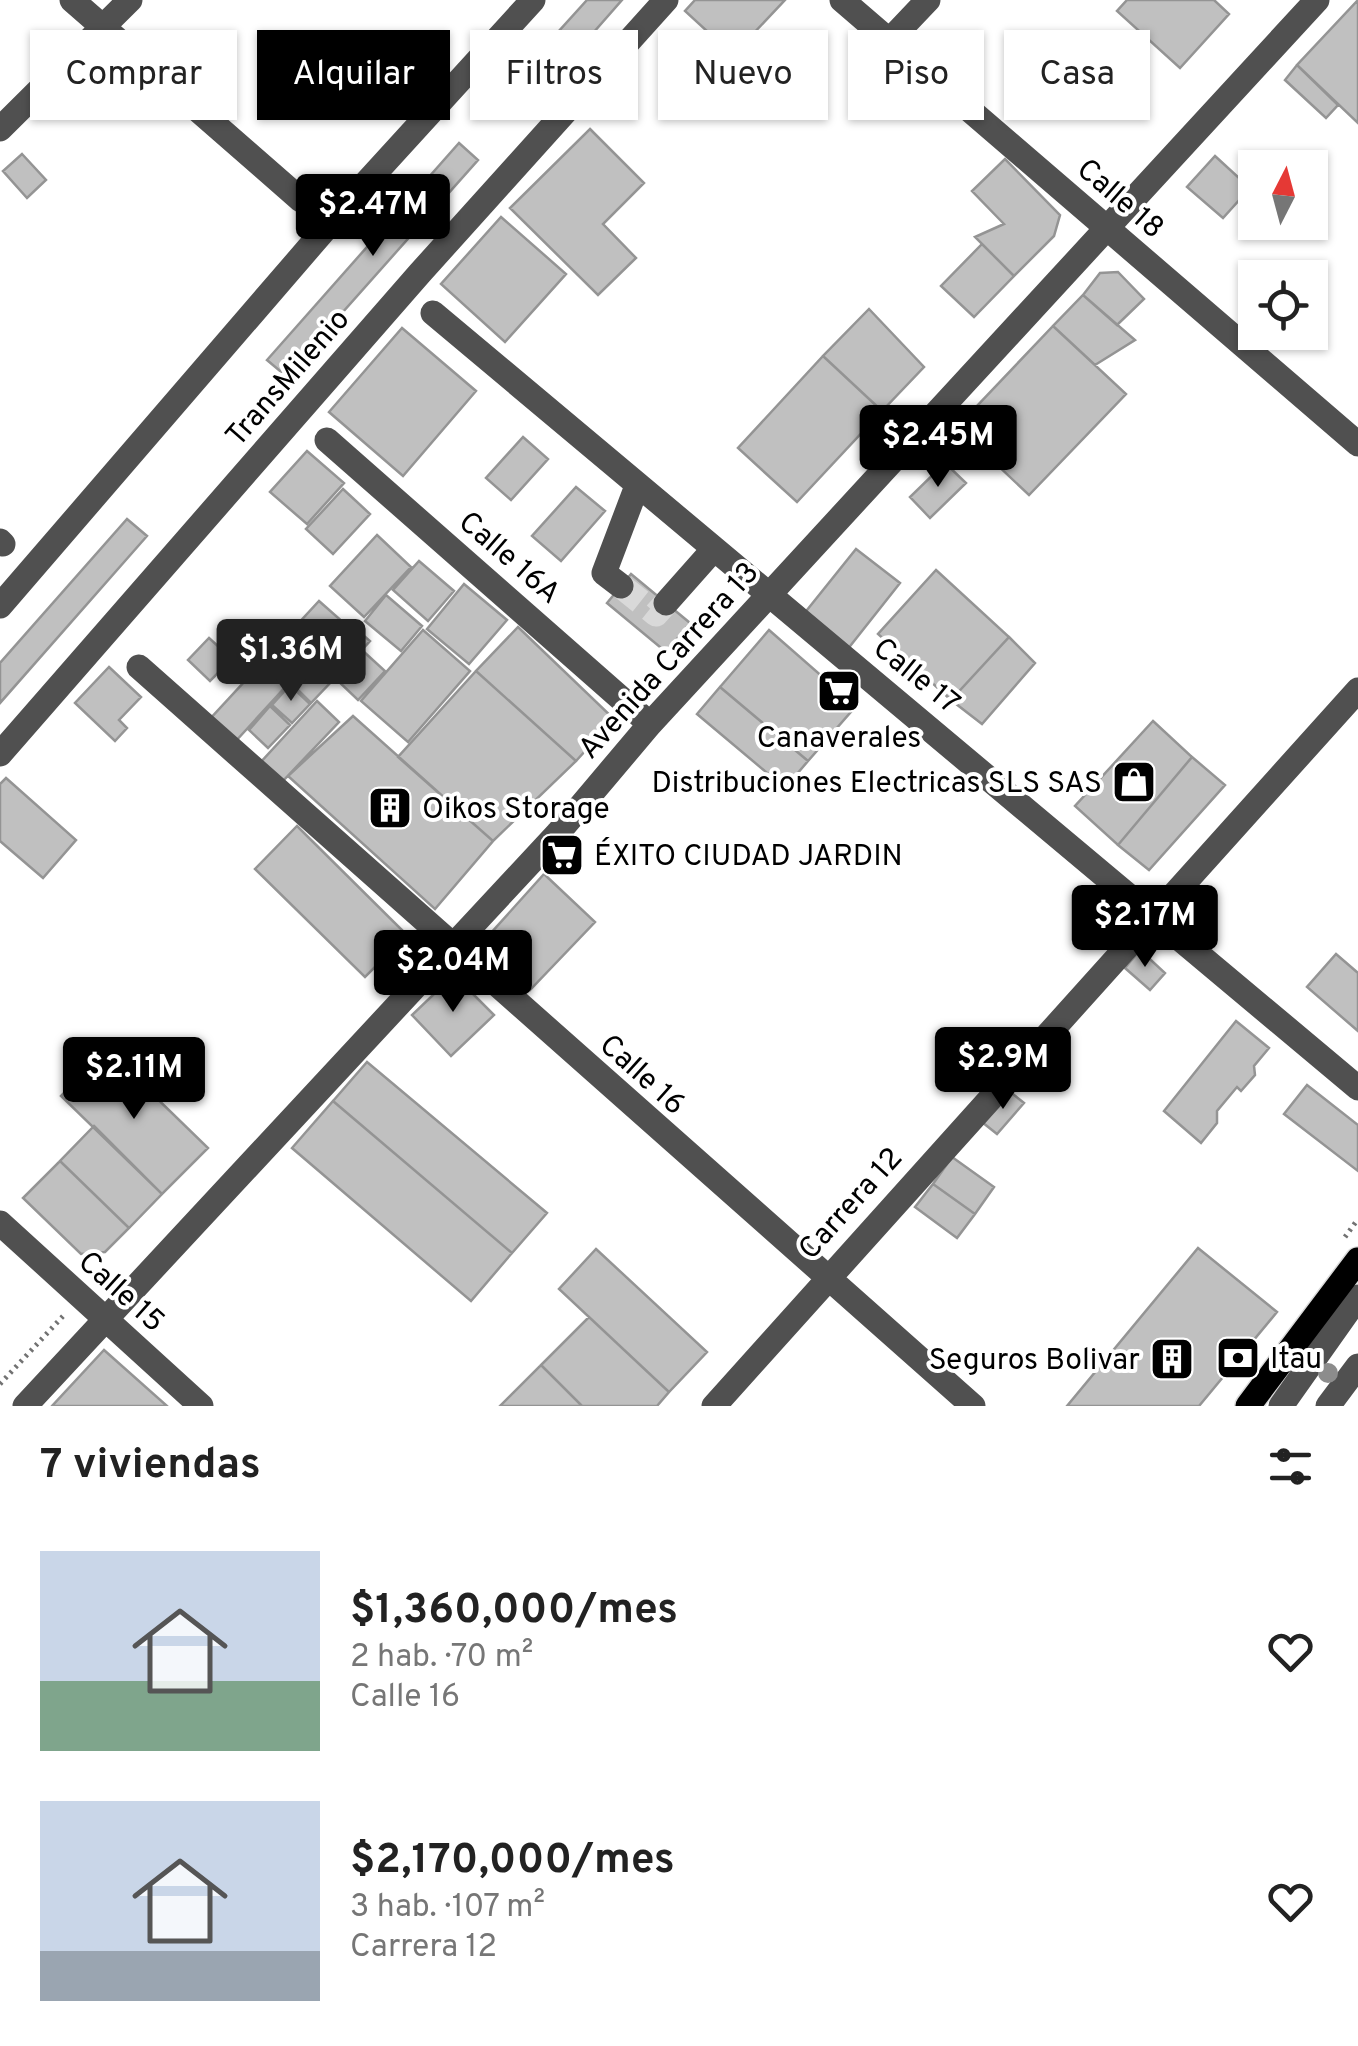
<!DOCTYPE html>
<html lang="es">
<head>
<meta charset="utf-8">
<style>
	:root { --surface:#fff; --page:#f2f2f2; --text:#222; --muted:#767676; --accent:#000 }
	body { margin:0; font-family:Overpass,sans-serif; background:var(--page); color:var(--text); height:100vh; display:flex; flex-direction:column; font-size:38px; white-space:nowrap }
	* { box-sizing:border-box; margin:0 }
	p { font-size:32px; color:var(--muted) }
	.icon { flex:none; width:55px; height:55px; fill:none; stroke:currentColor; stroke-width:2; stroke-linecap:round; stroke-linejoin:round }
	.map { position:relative; height:1406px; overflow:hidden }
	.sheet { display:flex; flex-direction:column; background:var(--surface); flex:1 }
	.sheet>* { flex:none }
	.guide { position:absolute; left:30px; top:30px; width:1300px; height:90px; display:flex; gap:20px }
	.needle { width:65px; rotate:6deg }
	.buttons { position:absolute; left:1238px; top:150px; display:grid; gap:20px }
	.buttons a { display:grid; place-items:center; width:90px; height:90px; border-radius:0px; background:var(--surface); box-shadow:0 2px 8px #0004; font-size:50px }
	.price { position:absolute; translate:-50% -85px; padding:0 22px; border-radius:10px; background:var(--accent); color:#fff; font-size:32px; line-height:65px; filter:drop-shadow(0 2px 5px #0008) }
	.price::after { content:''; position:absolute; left:50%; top:60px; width:30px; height:22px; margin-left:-15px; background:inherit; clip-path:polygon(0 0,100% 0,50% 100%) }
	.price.on { background:#222; color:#fff }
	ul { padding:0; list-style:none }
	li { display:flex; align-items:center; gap:30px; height:250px; padding:0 40px }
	li span { display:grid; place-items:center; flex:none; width:280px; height:200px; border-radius:0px; color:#555 }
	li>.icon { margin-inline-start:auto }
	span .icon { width:120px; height:120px; fill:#fffc; stroke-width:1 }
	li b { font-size:42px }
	h2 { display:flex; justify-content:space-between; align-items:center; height:120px; padding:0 40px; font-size:42px }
	.tag { padding:0 35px; border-radius:0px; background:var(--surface); box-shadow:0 2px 8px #0004; font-size:35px; line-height:90px }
	.tag.on { background:var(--accent); color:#fff }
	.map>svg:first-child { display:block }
	.building { fill:#c0c0c0; stroke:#949494; stroke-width:2.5 }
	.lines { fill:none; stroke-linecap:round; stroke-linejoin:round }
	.minor-tunnel { stroke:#d9d9d9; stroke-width:25; stroke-dasharray:25 12; stroke-linecap:butt }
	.major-casing { stroke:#dbdbdb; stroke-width:28 }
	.path { stroke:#727272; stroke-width:5; stroke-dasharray:2.5 5; stroke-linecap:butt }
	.minor { stroke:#505050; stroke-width:25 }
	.major { stroke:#000; stroke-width:25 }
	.tree { fill:#8c8c8c }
	.labels { text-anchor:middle; stroke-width:8; stroke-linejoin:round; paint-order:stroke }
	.street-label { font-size:30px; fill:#000; stroke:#fff }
	.poi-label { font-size:30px; fill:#000; stroke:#fff; text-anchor:start }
</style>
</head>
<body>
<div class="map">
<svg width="1358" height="1406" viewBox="0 0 1358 1406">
	<rect width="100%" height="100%" fill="#fff"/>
	<path class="building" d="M587,0h35l-43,49 -20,-18z
		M695,0h90l-52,55 -48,-44z
		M1127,0h87l15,14 -49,54 -63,-57z
		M1358,0v123l-61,-58z
		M1297,65l41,40 -12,13 -41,-38z
		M590,129l54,54 -41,41 33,34 -38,37 -88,-87z
		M459,143l19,17 -192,216 -19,-16z
		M22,154l24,26 -19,18 -24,-27z
		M1215,156l35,32 -27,30 -36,-31z
		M1005,159l55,56 -6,21 -40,40 -39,-39 29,-13 -32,-33z
		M501,217l65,57 -61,68 -64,-58z
		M982,244l32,32 -40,41 -33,-31z
		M1118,272l26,27 -27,26 -34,-30 17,-22z
		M1083,295l52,45 -40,25 -42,-39z
		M869,309l55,58 -42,44 -59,-55z
		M1053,326l73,68 -97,101 -72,-68z
		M402,328l74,63 -73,85 -74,-64z
		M823,356l59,55 -85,91 -59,-54z
		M523,437l25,22 -37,41 -25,-22z
		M307,451l37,32 -37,41 -37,-32z
		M945,463l21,20 -36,35 -20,-21z
		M576,487l29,24 -44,50 -29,-25z
		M343,489l27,25 -37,40 -27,-25z
		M127,519l20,17 -147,167v-40z
		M377,535l34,32 -47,50 -34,-31z
		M856,549l44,34 -53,67 -44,-35z
		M419,561l35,30 -26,30 -35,-31z
		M936,570l73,67 -58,63 -73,-66z
		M631,574l59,49 -24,29 -59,-49z
		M464,584l43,36 -38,44 -42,-35z
		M386,595l36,31 -21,25 -36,-30z
		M319,601l25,22 -110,120 -25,-23z
		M348,622l22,19 -36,39 -22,-20z
		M518,627l96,92 -38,42 -100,-90z
		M423,630l47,41 -62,71 -47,-41z
		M769,630l87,76 -48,55 -88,-74z
		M1009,637l26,26 -53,61 -31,-24z
		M209,638l23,21 -22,22 -22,-21z
		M363,651l22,20 -27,29 -21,-20z
		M312,662l20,19 -21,22 -20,-20z
		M109,667l32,30 -22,23 8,8 -12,13 -40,-38z
		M476,671l100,90 -83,80 -95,-84z
		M290,685l20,19 -18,19 -20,-18z
		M720,687l88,74 -23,27 -88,-74z
		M317,701l22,21 -58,61 -21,-20z
		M270,706l20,19 -22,23 -19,-18z
		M353,716l140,125 -58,68 -147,-133z
		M1153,721l39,36 -74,88 -43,-39z
		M1192,757l33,28 -76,85 -31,-25z
		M6,778l70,62 -33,38 -43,-37v-57z
		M297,826l110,109 -42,42 -110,-108z
		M544,874l51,48 -65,68 -49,-46z
		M1140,950l25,23 -15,17 -25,-22z
		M1336,954l22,19v58l-51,-44z
		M454,975l40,40 -43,41 -39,-41z
		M1236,1021l33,27 -15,18 1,9 -14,16 -4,-4 -20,24v12l-16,20 -37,-32z
		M106,1049l102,99 -46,46 -101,-98z
		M367,1062l180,151 -35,40 -179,-152z
		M1307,1085l51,40v46l-74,-57z
		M1009,1091l15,12 -27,31 -15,-12z
		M333,1101l179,152 -41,48 -179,-153z
		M94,1126l68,68 -33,34 -69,-67z
		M952,1157l42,30 -19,27 -42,-30z
		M60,1161l69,67 -24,24 -24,2 -58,-56z
		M933,1184l42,30 -18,24 -42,-31z
		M1198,1248l79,64 -78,94h-132z
		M596,1249l111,103 -38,40 -110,-103z
		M589,1317l80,75 -12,14h-75l-41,-41z
		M104,1350l63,56h-115z
		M541,1365l41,41h-82z"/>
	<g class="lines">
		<path class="minor-tunnel" d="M621,586l35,28 10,-11"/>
		<defs>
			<path id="major" d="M1248,1406l110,-146"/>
		</defs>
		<use href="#major" class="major-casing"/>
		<path class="path" d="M1345,1237l13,-18
			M0,1384l64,-69"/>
		<path class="minor" d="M72,0l229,200
			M842,0l516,444
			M889,41l39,-41
			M0,129l130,-129
			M433,313l925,775
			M327,440l323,284
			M0,541l3,3
			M621,586l-17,-13 33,-87
			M666,603l47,-53
			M0,606l345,-400 188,-206
			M139,667l834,739
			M0,754l420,-481 246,-273
			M0,1223l201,183
			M25,1406l533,-573 92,-109 667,-724
			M714,1406l644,-716
			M1281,1406l77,-109
			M1328,1406l30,-40"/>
		<use href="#major" class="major"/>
	</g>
	<circle class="tree" cx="1328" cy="1373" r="10"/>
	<defs>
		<symbol id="supermarket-square" viewBox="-11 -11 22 22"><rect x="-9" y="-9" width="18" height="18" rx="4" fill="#000" stroke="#fff"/><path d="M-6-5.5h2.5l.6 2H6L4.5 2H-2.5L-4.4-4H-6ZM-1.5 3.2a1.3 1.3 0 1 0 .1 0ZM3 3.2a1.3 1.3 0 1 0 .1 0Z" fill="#fff"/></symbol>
		<symbol id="shop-square" viewBox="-11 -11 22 22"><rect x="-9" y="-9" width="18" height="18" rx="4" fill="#000" stroke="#fff"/><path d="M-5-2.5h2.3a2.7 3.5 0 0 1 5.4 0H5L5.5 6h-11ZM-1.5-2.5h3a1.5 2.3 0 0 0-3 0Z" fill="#fff"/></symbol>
		<symbol id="building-square" viewBox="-11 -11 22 22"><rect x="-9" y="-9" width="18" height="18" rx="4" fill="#000" stroke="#fff"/><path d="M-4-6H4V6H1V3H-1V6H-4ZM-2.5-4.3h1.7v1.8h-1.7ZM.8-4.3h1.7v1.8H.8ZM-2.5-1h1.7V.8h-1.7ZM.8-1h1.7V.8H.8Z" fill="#fff"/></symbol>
		<symbol id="bank-square" viewBox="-11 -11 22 22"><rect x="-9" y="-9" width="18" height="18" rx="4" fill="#000" stroke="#fff"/><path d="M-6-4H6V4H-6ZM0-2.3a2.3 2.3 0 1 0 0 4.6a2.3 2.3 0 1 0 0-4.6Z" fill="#fff"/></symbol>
	</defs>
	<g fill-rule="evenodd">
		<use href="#supermarket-square" x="814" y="666" width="50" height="50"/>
		<use href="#shop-square" x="1109" y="757" width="50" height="50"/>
		<use href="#building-square" x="365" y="783" width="50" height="50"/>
		<use href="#supermarket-square" x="537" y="830" width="50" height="50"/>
		<use href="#bank-square" x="1213" y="1333" width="50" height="50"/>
		<use href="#building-square" x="1147" y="1334" width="50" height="50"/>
	</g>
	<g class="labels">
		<g class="street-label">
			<text transform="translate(1121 198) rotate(41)" y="10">Calle 18</text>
			<text transform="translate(287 377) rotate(-49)" y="10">TransMilenio</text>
			<text transform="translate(510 557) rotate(41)" y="10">Calle 16A</text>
			<text transform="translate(668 660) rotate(-48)" y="10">Avenida Carrera 13</text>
			<text transform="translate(917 675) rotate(39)" y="10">Calle 17</text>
			<text transform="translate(643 1074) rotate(42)" y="10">Calle 16</text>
			<text transform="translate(850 1203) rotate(-48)" y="10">Carrera 12</text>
			<text transform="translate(122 1291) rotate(42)" y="10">Calle 15</text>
		</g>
		<g class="poi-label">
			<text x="839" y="747" text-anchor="middle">Canaverales</text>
			<text x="1102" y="792" text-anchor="end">Distribuciones Electricas SLS SAS</text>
			<text x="422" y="818">Oikos Storage</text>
			<text x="594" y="865">ÉXITO CIUDAD JARDIN</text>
			<text x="1270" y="1368">Itau</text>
			<text x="1140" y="1369" text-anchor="end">Seguros Bolivar</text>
		</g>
	</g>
</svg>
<div class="buttons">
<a><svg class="needle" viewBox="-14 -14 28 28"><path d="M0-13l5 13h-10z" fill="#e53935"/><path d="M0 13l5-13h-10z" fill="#767676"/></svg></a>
<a><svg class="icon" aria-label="locate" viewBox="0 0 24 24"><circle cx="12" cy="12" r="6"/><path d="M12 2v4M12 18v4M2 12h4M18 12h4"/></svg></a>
</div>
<b class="price" style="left:373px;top:259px">$2.47M</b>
<b class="price" style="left:938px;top:490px">$2.45M</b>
<b class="price on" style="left:291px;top:704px">$1.36M</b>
<b class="price" style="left:1145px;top:970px">$2.17M</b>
<b class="price" style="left:453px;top:1015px">$2.04M</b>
<b class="price" style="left:1003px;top:1112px">$2.9M</b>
<b class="price" style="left:134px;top:1122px">$2.11M</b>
<div class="guide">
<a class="tag">Comprar</a>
<a class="tag on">Alquilar</a>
<a class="tag">Filtros</a>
<a class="tag">Nuevo</a>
<a class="tag">Piso</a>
<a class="tag">Casa</a>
</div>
</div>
<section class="sheet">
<h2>7 viviendas<svg class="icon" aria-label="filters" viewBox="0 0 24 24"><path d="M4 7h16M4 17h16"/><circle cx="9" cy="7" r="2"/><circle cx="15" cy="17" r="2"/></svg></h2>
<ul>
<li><span style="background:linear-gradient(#c9d6e8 65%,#7fa58c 0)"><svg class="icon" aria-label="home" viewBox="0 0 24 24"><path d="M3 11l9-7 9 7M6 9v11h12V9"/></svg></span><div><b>$1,360,000/mes</b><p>2 hab. · 70 m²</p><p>Calle 16</p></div><svg class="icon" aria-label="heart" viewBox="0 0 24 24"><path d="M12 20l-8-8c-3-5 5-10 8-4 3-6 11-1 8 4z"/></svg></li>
<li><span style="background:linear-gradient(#c9d6e8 75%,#9aa5b1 0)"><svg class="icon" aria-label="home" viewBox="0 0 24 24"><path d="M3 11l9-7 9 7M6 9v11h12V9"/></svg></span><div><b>$2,170,000/mes</b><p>3 hab. · 107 m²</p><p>Carrera 12</p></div><svg class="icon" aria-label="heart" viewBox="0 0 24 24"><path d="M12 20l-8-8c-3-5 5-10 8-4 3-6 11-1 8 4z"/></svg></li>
</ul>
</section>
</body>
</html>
